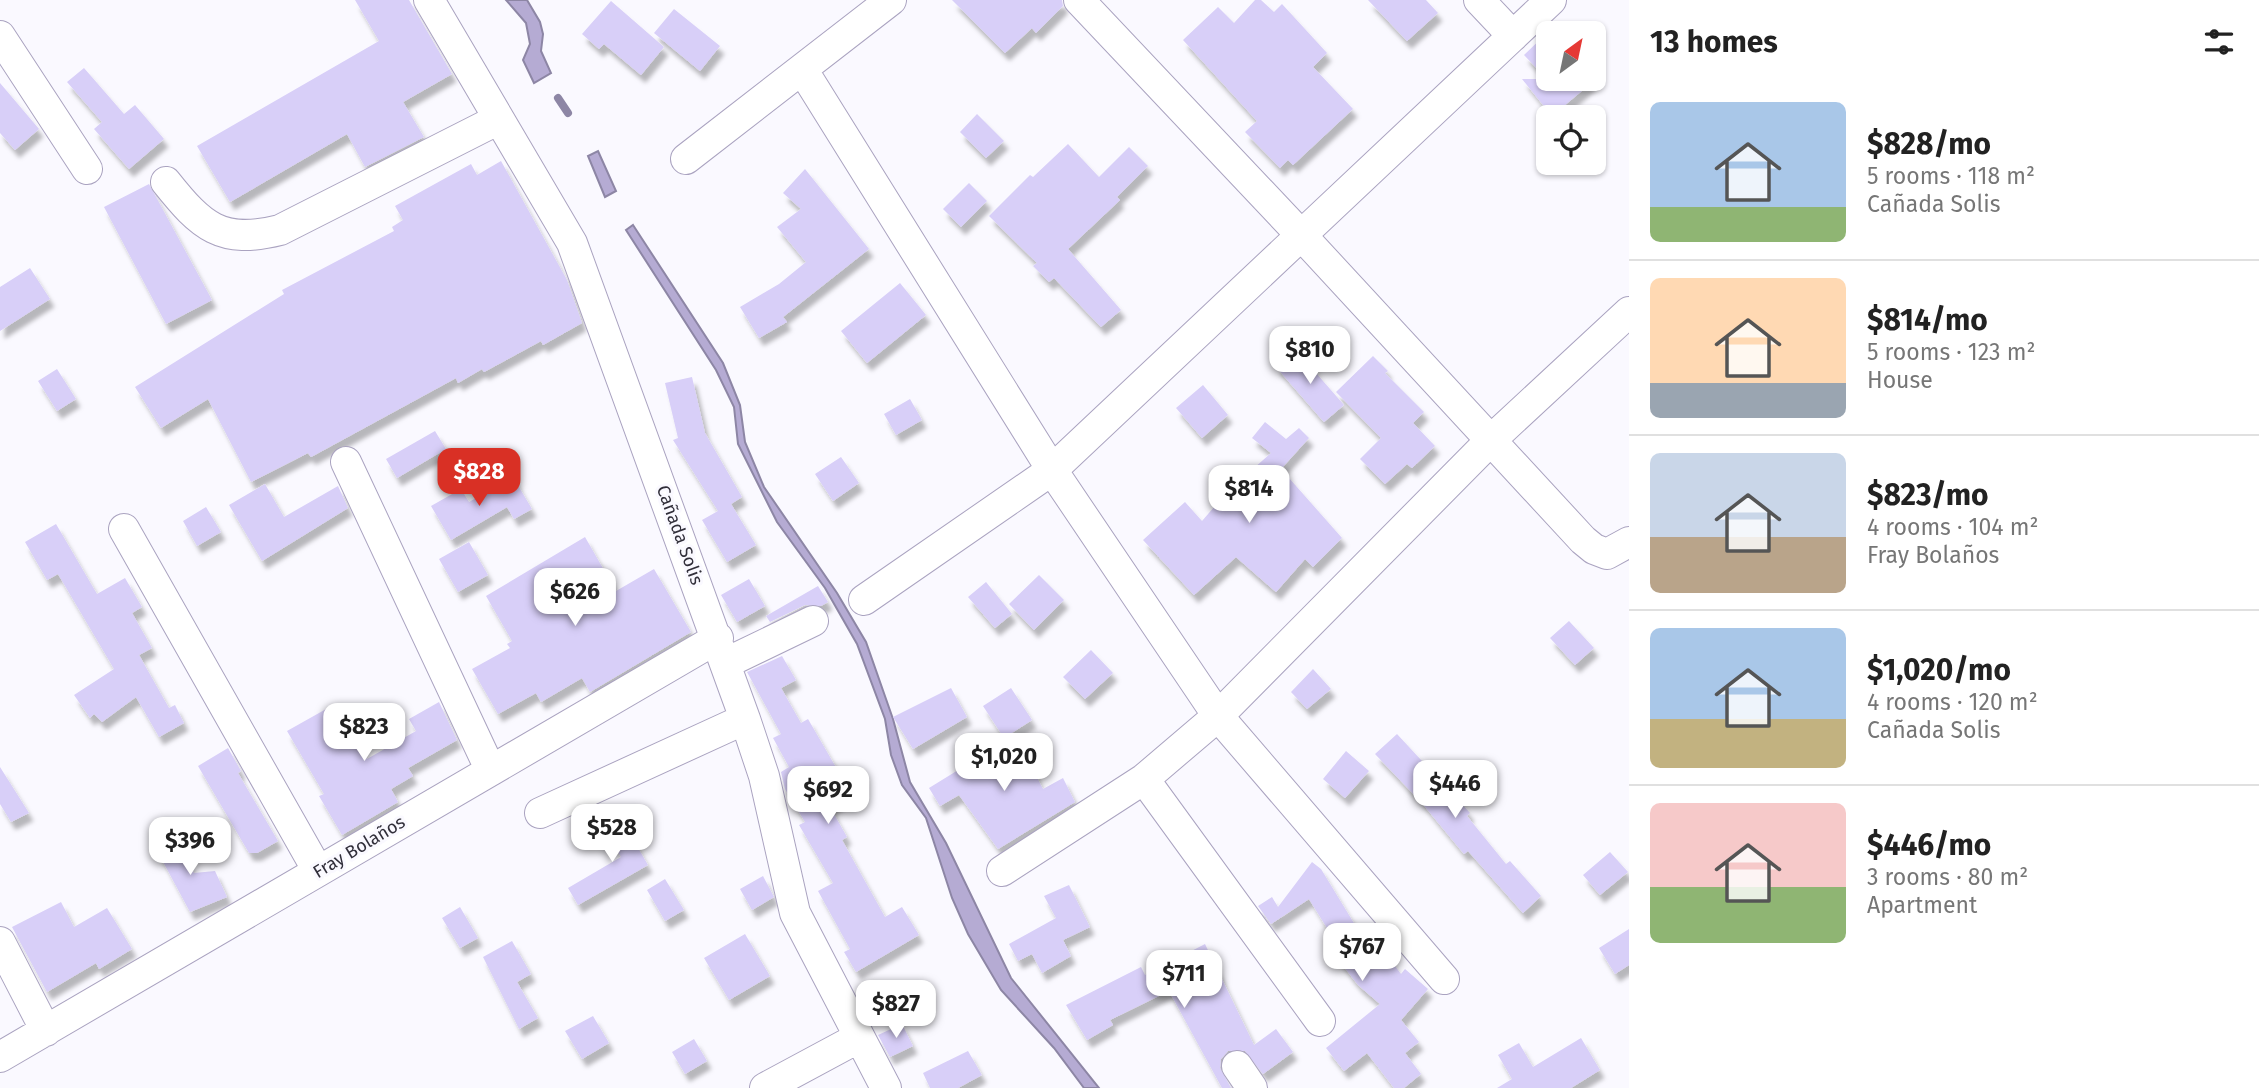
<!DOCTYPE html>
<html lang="en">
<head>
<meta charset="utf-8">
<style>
	:root { --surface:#fff; --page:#f2f2f2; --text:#222; --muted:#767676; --line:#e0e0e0; --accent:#d93025 }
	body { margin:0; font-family:"Fira Sans",sans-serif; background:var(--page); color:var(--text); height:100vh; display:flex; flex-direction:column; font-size:26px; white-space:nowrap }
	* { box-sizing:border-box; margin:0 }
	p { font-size:23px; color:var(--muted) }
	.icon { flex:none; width:38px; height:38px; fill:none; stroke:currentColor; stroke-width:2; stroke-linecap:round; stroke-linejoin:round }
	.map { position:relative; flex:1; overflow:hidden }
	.sheet { display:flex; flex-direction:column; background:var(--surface); width:630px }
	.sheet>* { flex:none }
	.needle { width:46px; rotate:33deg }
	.fabs { position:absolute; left:1536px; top:21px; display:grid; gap:14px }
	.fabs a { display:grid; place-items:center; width:70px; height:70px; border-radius:10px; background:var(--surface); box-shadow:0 2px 5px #0004; font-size:35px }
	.price { position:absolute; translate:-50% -60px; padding:0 16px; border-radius:14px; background:#fff; color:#222; font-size:23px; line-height:46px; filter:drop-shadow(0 2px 4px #0008) }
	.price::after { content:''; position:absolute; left:50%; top:42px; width:21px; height:16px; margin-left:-10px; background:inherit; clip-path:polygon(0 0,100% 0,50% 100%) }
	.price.current { background:var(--accent); color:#fff }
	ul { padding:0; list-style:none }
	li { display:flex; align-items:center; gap:21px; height:175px; padding:0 21px }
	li+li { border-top:2px solid var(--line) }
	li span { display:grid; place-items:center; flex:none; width:196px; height:140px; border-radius:10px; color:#555 }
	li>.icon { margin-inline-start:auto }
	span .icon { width:84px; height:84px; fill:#fffc; stroke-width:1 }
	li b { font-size:30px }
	h2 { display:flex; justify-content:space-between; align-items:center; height:84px; padding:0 21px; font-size:30px }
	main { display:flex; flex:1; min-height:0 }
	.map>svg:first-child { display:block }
	.water { fill:#b5abd3; stroke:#8d86a5; stroke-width:2 }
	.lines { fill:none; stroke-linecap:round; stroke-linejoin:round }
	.stream { stroke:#8d86a5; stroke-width:8 }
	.building { fill:#d8cff8; filter:url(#shadow) }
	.minor-casing { stroke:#aaa3c0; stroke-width:32 }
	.minor { stroke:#fff; stroke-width:30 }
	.labels { text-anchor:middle; stroke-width:6; stroke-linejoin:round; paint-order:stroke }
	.street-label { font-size:18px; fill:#312f3a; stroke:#faf9ff }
</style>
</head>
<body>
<main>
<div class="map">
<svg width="1629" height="1088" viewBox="0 0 1629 1088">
	<defs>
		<filter id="shadow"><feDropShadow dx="4.5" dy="8" stdDeviation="2" flood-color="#0004"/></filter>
	</defs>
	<rect width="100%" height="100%" fill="#faf9ff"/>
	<path class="water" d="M506,0h21l13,22 3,12 -2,17 10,22 -17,10 -11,-23 7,-16 -4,-21z
		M598,151l18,40 -11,6 -17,-41z
		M633,225l90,138 17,42 5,37 19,45 73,106 29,49 27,77 17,63 36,61 65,135 88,110h-15l-30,-40 -53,-58 -33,-56 -16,-36 -26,-80 -24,-33 -11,-30 -6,-36 -28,-75 -32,-56 -48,-66 -39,-78 -4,-37 -18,-37 -90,-140z"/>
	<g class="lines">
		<path class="stream" d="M558,98l10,15"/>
	</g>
	<path class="building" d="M355,0h54l43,74 -49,28 21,35 -59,30 -18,-33 -117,68 -33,-56 182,-105z
		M952,0h110l1,6 -27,27 -4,-5 -27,25z
		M1255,0h6l13,12 8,-8 45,49 -14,14 40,42 -60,56 -5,-5 -8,8 -35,-36 12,-11 -74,-81 35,-33 16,16z
		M1368,0h58l12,13 -31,28z
		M611,1l53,46 -23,28 -37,-31 -5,5 -17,-15z
		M674,9l46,37 -20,25 -46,-38z
		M1549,31v48h47l-44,37 -30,-37h25l-23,-24z
		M84,68l40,46 11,-9 29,34 -35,30 -35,-40 8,-7 -35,-40z
		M0,83l39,46 -24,21 -15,-17z
		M977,114l27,27 -18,17 -26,-26z
		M1068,144l31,33 30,-30 19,19 -31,31 3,3 -52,49 53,61 -20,17 -47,-49 -5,4 -16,-16 4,-3 -48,-47 41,-41 3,2z
		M501,161l66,119 15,43 -39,22 -2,-4 -57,31 -2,-3 -24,14 -2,-5 -145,79 -3,-4 -57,29 -43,-83 -47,29 -26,-41 149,-93 -2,-4 112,-59 -2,-4 11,-7 -8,-14 76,-42 6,11z
		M805,169l64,80 -86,68 4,5 -28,16 -19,-31 39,-23 27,-22 -29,-35 24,-18 -18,-16z
		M969,183l18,18 -26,26 -18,-18z
		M149,184l63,116 -46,24 -62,-117z
		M30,268l20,31 -50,32v-44z
		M900,283l26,32 -59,48 -26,-32z
		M1295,349l49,56 -20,17 -49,-56z
		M1373,356l15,15 -3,2 39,39 -11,11 22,23 -23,22 -5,-4 -22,20 -25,-25 21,-21 -45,-46z
		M57,369l19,30 -19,12 -19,-30z
		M692,377l13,56 37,64 -11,7 25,41 -29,17 -25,-42 16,-9 -45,-71 5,-2 -13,-55z
		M1203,385l25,30 -26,23 -26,-30z
		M910,399l12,21 -26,15 -12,-21z
		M1265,422l21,17 13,-11 10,10 -28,31 61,69 -29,29 -8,-8 -29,33 -40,-35 -42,38 -51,-55 42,-38 17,19 26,-30 43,-38 -19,-15z
		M435,431l11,18 -49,29 -11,-19z
		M841,457l18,26 -26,18 -18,-27z
		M513,477l19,32 -18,10 -7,-12 -56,33 -20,-34 30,-17 8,13z
		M265,484l19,33 54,-31 10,22 -86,53 -33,-56z
		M206,507l15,25 -24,14 -14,-25z
		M56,524l41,70 28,-16 17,29 -10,6 20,35 -13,7 30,53 6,-3 9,18 -25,14 -23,-40 -34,25 -8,-8 -4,4 -16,-23 40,-26 -56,-95 -11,6 -22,-38z
		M585,537l31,54 38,-22 37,63 -101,60 -8,-14 -41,24 -5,-9 -38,21 -26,-45 38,-21 -3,-4 5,-3 -26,-45z
		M469,542l19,33 -30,17 -19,-33z
		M1039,575l25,25 -30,30 -25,-26z
		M749,579l16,27 -28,16 -16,-27z
		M986,582l26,32 -17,14 -27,-31z
		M818,586l10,16 -7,4 -16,-1 -35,17 -4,-6z
		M1569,621l25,27 -19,17 -25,-27z
		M1091,650l22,23 -28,26 -22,-22z
		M782,656l14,24 -15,8 20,35 7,-4 44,76 -22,12 17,30 -5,3 43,77 17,-10 17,28 -63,37 -12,-20 6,-3 -32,-58 15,-8 -34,-58 6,-3 -20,-33 -4,-17 8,-5 -16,-29 8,-4 -34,-62z
		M1313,669l18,20 -24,20 -16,-17z
		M951,688l16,29 -54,32 -20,-32z
		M1011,688l21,32 -28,18 -21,-32z
		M439,702l18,38 -49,28 5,8 -22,13 7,13 -56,33 -23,-39 5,-2 -37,-63 48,-27 32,55 49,-28 -7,-12z
		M1397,734l73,79 -3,3 39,48 4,-3 31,35 -18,17 -55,-62 -4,3 -43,-52 -46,-48z
		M1015,735l28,54 20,-11 12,24 -77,47 -39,-54 -19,11 -11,-18z
		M228,748l13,23 -3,2 40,68 -21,12h-8l-51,-87z
		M1346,751l23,20 -24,27 -22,-19z
		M0,767l29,46 -18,9 -11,-18z
		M620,817l28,48 -70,40 -10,-17 53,-31 -19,-31z
		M174,836l20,37 21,-2 12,26 -37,15 -36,-67z
		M1610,852l18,20 -28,23 -17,-20z
		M1312,862l9,7 42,69 7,-5 31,41 4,-5 23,20 -27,31 18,22 -14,11 16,21 -17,14h-10l-27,-35 -23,18 -18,-23 54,-44 -22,-19 -21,-27 6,-4 -34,-55 -38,25 -13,-18 14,-9 6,10z
		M763,876l11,21 -22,13 -12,-21z
		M665,879l19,31 -19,11 -18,-31z
		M1069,885l21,42 -27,13 8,16 -29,17 -10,-19 -14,7 -9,-17 47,-26 -12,-22z
		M61,902l13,25 33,-19 25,41 -33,20 -3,-6 -49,29 -35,-65z
		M460,907l18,31 -18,10 -18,-30z
		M1629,929v36l-14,9 -16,-26z
		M745,934l25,42 -41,24 -25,-42z
		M512,941l19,33 -14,8 21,36 -19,11 -36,-72z
		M1205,944l49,101 22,-16 17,23 -30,22 -18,-23h-17l-7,8 -1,9 11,20h-9l-53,-97 -59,29 3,5 -26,15 -21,-35 75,-38 4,8z
		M593,1016l16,27 -27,16 -17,-28z
		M902,1024l11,22 -23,11 -12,-22z
		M1581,1038l19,32 -29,18h-74l15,-9 -14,-24 21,-12 14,24z
		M694,1039l13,22 -22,13 -13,-22z
		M968,1051l14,24 -24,13h-28l-7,-15z"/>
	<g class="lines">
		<defs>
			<path id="minor" d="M429,0l143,243 173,476 19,57 31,137 91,175
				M1079,0l223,236 281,304 11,9 13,5 22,-12
				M1479,0l34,36
				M0,36l87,133
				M802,69l250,401 166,246 226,263
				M686,159l205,-159
				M166,182c35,44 55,63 114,48l219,-111
				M346,462l144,307
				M124,529l194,342
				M864,600l188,-130 499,-470
				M726,663l87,-42
				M1144,779l176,242
				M540,813l205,-94
				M1002,871l142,-92 74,-63 273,-276 138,-128
				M0,942l46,89
				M0,1057l718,-419
				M1237,1066l15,22
				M765,1088l93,-50"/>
		</defs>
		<use href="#minor" class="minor-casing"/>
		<use href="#minor" class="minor"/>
	</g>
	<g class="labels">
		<g class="street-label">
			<text transform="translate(680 535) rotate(70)" y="6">Cañada Solis</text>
			<text transform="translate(359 847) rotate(-31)" y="6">Fray Bolaños</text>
		</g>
	</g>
</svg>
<div class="fabs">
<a><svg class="needle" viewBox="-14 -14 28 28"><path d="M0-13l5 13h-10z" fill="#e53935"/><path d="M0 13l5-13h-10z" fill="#767676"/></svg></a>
<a><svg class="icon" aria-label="locate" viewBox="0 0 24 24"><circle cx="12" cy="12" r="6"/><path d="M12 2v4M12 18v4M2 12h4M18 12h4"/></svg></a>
</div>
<b class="price" style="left:1310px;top:386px">$810</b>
<b class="price current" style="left:479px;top:508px">$828</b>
<b class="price" style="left:1249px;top:525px">$814</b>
<b class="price" style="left:575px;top:628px">$626</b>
<b class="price" style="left:364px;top:763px">$823</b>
<b class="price" style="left:1004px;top:793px">$1,020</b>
<b class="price" style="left:1455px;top:820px">$446</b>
<b class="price" style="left:828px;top:826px">$692</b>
<b class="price" style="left:612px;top:864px">$528</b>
<b class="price" style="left:190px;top:877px">$396</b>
<b class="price" style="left:1362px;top:983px">$767</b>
<b class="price" style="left:1184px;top:1010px">$711</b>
<b class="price" style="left:896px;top:1040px">$827</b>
</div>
<section class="sheet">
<h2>13 homes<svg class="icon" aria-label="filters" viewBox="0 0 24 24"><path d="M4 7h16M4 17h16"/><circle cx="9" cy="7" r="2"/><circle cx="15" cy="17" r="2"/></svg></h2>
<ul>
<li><span style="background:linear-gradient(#a9c7e8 75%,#8fb573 0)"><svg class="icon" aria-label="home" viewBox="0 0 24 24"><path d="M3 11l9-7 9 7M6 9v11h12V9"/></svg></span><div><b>$828/mo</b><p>5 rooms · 118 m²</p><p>Cañada Solis</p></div></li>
<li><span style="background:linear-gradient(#ffd9b3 75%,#9aa5b1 0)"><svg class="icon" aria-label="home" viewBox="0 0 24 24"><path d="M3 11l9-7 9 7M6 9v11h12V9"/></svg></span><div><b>$814/mo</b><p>5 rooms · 123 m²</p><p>House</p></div></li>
<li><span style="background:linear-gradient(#c9d6e8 60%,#b9a48a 0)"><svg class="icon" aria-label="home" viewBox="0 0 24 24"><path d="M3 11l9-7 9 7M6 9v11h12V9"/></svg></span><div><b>$823/mo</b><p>4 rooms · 104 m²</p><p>Fray Bolaños</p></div></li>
<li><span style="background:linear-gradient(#a9c7e8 65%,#c2b280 0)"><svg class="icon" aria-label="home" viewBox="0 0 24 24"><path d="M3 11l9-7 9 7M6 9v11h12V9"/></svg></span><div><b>$1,020/mo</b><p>4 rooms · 120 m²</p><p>Cañada Solis</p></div></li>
<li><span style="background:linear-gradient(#f6c9c9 60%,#8fb573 0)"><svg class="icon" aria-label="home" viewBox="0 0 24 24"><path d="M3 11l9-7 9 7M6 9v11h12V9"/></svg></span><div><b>$446/mo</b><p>3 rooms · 80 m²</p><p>Apartment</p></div></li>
</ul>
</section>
</main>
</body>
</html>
